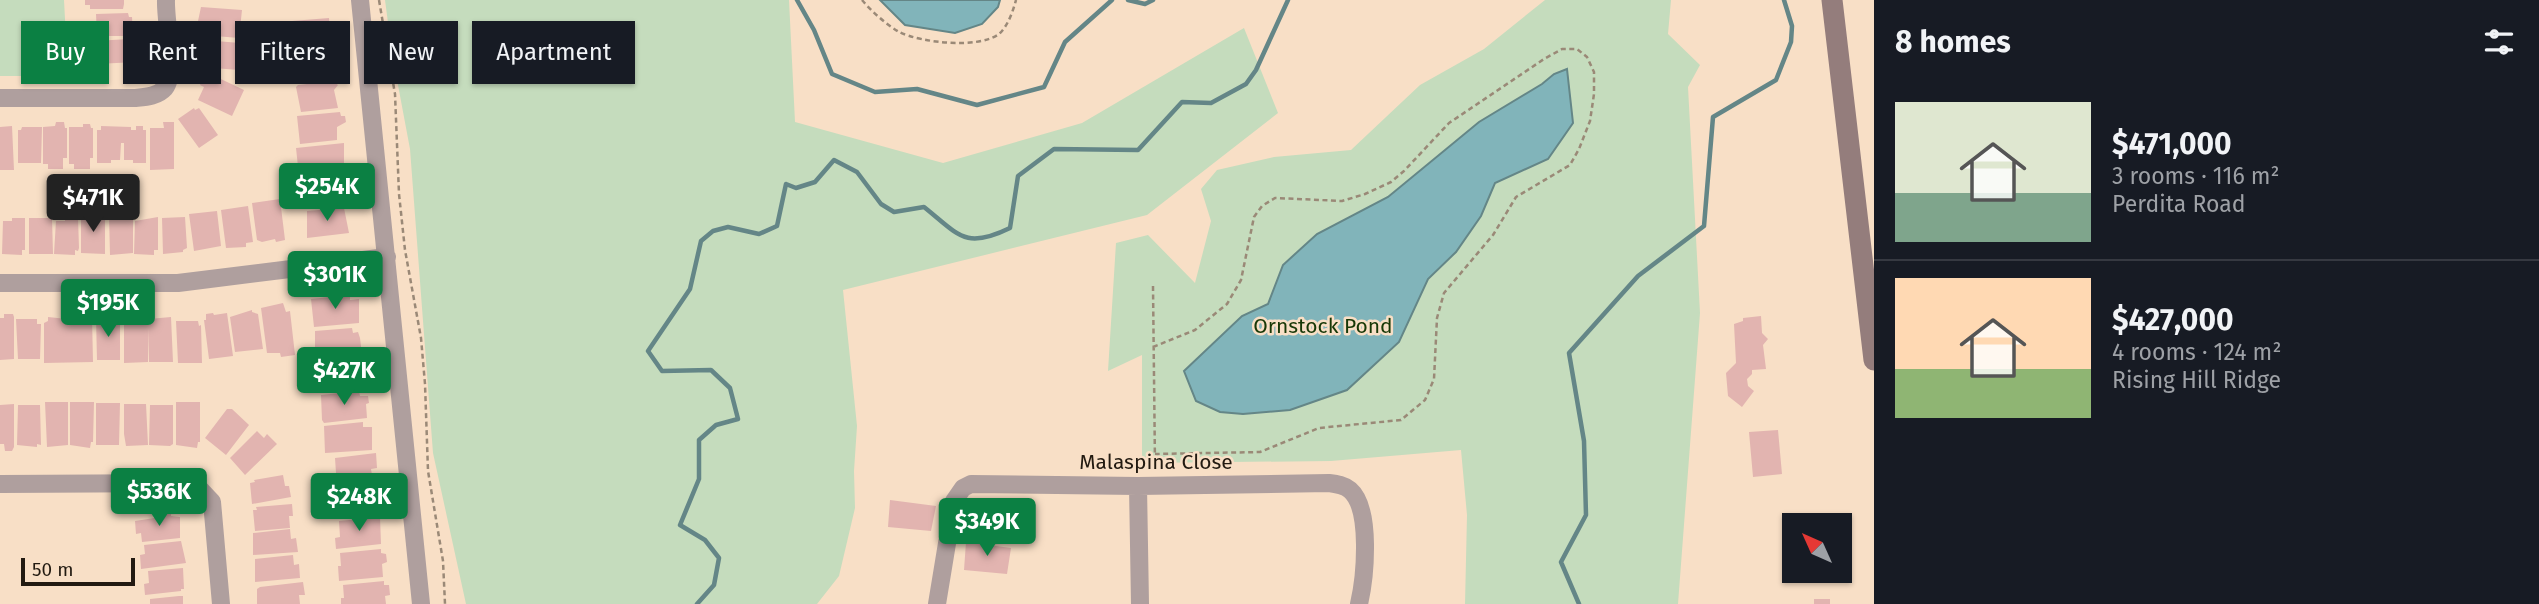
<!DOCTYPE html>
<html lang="en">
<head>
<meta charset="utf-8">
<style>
	:root { --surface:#171b24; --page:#20242c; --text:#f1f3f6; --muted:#9ea1a6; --line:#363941; --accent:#0b8043 }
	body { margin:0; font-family:"Fira Sans",sans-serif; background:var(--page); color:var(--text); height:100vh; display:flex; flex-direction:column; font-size:26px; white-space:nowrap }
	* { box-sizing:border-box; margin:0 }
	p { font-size:23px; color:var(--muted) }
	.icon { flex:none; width:38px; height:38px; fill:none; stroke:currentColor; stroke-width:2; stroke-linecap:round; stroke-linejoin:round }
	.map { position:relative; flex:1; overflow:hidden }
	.side { display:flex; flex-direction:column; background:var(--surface); width:665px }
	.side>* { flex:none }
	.banner { position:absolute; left:21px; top:21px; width:665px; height:63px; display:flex; gap:14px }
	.needle { width:46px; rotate:315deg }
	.controls { position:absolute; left:1782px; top:513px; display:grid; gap:14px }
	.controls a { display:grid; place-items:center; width:70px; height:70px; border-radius:0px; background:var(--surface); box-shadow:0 2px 5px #0004; font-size:35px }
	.scale { position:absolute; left:21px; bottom:18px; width:114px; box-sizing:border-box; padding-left:7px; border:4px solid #221a11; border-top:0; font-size:19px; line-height:24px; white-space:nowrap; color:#221a11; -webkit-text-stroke:5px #f8dfc6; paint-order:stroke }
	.price { position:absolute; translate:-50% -60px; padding:0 16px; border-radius:7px; background:var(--accent); color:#fff; font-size:23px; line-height:46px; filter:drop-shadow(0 2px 4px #0008) }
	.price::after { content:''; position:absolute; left:50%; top:42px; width:21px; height:16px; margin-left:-10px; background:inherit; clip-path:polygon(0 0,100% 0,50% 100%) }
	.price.on { background:#222; color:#fff }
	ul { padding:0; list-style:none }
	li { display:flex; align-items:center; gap:21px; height:175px; padding:0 21px }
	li+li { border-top:2px solid var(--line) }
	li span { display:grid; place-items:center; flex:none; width:196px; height:140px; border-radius:0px; color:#555 }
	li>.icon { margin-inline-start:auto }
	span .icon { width:84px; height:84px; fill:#fffc; stroke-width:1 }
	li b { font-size:30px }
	h2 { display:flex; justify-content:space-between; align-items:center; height:84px; padding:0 21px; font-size:30px }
	.chip { padding:0 24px; border-radius:0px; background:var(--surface); box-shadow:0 2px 5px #0004; font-size:24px; line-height:63px }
	.chip.on { background:var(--accent); color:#fff }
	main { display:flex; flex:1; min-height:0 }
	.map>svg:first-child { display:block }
	.green { fill:#c5dcbd }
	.water { fill:#81b4ba; stroke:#648687; stroke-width:2 }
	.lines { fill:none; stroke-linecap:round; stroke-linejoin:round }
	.stream { stroke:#648687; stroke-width:4.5 }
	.building { fill:#e2b4b0 }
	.path { stroke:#9a8977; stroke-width:2.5; stroke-dasharray:5 3.5; stroke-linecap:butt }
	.street { stroke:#af9f9e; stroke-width:18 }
	.secondary { stroke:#947d7c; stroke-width:21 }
	.labels { text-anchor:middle; stroke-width:5; stroke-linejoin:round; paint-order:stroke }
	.park-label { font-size:21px; fill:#173807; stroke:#f8dfc6 }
	.street-label { font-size:21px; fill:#221a11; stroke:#f8dfc6 }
</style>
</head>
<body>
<main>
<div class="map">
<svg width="1874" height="604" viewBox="0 0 1874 604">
	<rect width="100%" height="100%" fill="#f8dfc6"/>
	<path class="green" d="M0,0h64l4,76h-68z
		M385,0h404l6,122 148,41 139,-40 162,-95 34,85 -131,102 -304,75 14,136 -3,45 1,37 -16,68 -22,28h-351l-33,-151 -23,-304 -18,-96z
		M1545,0h126l-3,34 32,31 -12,22 12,226 -22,291h-213l2,-89 -6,-65 -130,11 -189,2v-108l-34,16 8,-128 32,-8 47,48 16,-62 -10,-32 16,-19 57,-13 77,-7 69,-65 64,-36z"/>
	<path class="water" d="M880,0h120l-2,7 -16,17 -27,9 -50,-8z
		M1567,69l6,54 -25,36 -53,24 -14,33 -25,36 -28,27 -29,63 -52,48 -57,20 -47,4 -23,-2 -24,-11 -12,-30 58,-55 26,-12 15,-39 34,-31 71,-37 91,-75 63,-38 12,-10z"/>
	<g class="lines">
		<path class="stream" d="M797,0l17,30 18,44 43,18 42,-3 60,16 67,-18 21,-45 47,-42
			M1128,0l17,4 8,-4
			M697,604l17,-19 5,-27 -14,-18 -25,-15 19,-46v-39l17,-15 22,-6 -8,-31 -19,-18 -49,1 -14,-20 42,-62 11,-48 12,-10 15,-4 31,7 18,-8 9,-42 10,4 19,-6 19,-22 23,12 24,32 13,8 30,-5c35,28 41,43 86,21l8,-52 36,-27 84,1 44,-48 29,1 35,-19 10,-14 32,-70
			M1579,604l-18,-42 25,-47 -2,-74 -15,-88 69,-77 66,-50 9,-109 63,-37 15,-38 1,-16 -8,-26"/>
	</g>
	<path class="building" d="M85,0h39v4l-1,5h-33v-4h-5z
		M201,7l41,3 -3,28 -36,-3v-13l-5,-1z
		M128,13l1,4h3l1,19h-36l-1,-22z
		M329,18l2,26 -37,4 -5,-24 3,-3z
		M129,39l3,13h3l1,10 -39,2 -2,-23z
		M204,40l36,3 3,3 -4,24 -38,-3 1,-13h4l1,-6 -6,-2z
		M334,49l2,14h-8v14l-32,3 -2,-27z
		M206,72l38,18 -12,26 -34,-16 6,-13 -4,-2z
		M333,81l5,4 -4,5 4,18 -37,4 -5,-25 2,-2z
		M194,108l1,2 4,-2 19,27 -19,13 -21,-29z
		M340,112l1,4h4l1,6 -9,5v13l-37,4 -3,-28z
		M56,122h8l1,6h2v30h-4v11h-15v-5h-5v-37l12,-1z
		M163,122h11v47l-24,1v-42h14z
		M83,124h7l1,4h2v30h-3v11h-16v-5h-5v-37h14z
		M12,126l2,44h-14v-43z
		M101,126l30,1v3h5v-4h7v4h3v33h-13v-3h-9v-17h-3l-1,17h-9v3h-14v-33h4z
		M22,127h20l-1,36h-23v-33h3z
		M344,143v28l-45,5 -3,-28z
		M344,176l1,9h-3l1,3h2l1,11h-3v5l-37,4 -1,-29z
		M280,199l5,41 -9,2 -1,-3 -13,3 -5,-2 -5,-37z
		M248,206l5,36 -7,1v4l-20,1 -5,-38z
		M344,208l5,25 -42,5v-27z
		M217,211l4,35 -27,5 -5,-37z
		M91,214h14v40l-24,-1v-36h10z
		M109,214l24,3v36l-23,2z
		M65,217h13l1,31 -1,3 -3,-1v5l-21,-1 2,-33h9z
		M158,217v33h-4v5l-20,-1 1,-33z
		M185,217l2,31 -4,2v2l-20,2 -1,-36z
		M12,218h13v32h-3v5l-20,-1 1,-33h9z
		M29,218h23l1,36h-24z
		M350,295v5l9,-1v24l-45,4 -3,-28z
		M283,303l3,9 4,-1 5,44 -14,2 -1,-4h-13l-6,-45z
		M252,310v2l6,2 5,35 -28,3 -5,-35z
		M213,313l1,2 13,-2 6,43 -24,3 -5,-39h2v-6z
		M4,314h9l1,3v42l-14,1v-42h4z
		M1761,316l1,17 6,6 -5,6 3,24 -14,1v4l-5,5 1,7 6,5 -12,16 -14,-11 -2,-23 10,-10 -2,-39 9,-3v-3z
		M48,317l19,2 2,7v-7l23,-2 1,45 -49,1v-40l4,-2z
		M127,317l20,2 -1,4h3v-4l22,-2 2,45h-24l-1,-34v34l-24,1v-40h2z
		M96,318h21l3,4v38h-23z
		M16,319h21v5h4l-1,35h-22z
		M176,321h22l1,5 2,-1 1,38h-24z
		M352,328l1,5 5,-1 2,6 2,17 -44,4 -3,-2v-26z
		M356,359l1,7h4l3,5 1,15 -43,5 -1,-6h-2v-22z
		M359,391l1,5h8l1,7 -3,1 1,14 -43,5 -2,-3 -1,-25z
		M45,402h23v43l-21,2z
		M70,402h24l-1,40h-2l-1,6 -20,-3z
		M176,402h24v40h-2l-1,6 -21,-3z
		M96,403h24l-1,42h-23z
		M14,404v43l-2,4h-7l-1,-7h-4v-39z
		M124,404h22l2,41 -22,1 -2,-12z
		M18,405h22l1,40 -4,-1v3l-20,-2z
		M150,405h23v39l-3,2 -21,-1z
		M227,409h5l17,16 -23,30 -21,-17z
		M363,422v5h9v23l-47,3 -1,-27z
		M1778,430l4,44 -29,3 -4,-45z
		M257,431l7,7 3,-4 10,10 -32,31 -15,-17z
		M376,453l1,15 -6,1 2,12 -41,5 -2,-13h6l-1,-15z
		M283,475l2,11h4l2,11 -39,7 -2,-21 5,-1 -1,-2z
		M371,486h4l1,4 5,-1 1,11h-5l1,13 -45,4 -1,-14h4l-2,-13z
		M890,500l46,6 -5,25 -43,-4z
		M292,504l1,12h-4l1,12 -35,3 -2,-21h4l-1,-3z
		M171,512v4l9,1v21l-38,4 -1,-9 -5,1 -1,-13 26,-4v-4z
		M380,517l1,27 -45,5 -1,-11 5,-1 -1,-16z
		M290,529l1,10 5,-1 2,14 -45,3v-22z
		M181,541l5,22 -45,6 -1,-14 5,-1 -1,-9z
		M966,542l45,6 -4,26 -43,-4z
		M381,549v4l5,1 1,8 -5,2 1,13 -44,4 -1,-15h3l-1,-13z
		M293,555l1,10 5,-1 1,14 -45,4v-23z
		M183,568l1,21h-3v2l-36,4 -1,-11 5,-1 -1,-12z
		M384,581v4h5l1,10 -5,1 1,8h-45v-6h3l-1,-13z
		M303,582l2,13h-6l1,9h-43v-15l3,-2z
		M179,596h4v8h-33v-5z
		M1814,599h16v5h-16z"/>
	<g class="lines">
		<path class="path" d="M379,0l16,94 4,100 6,56 16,88 4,46 3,87 15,90 2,43
			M862,0c10,12 24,24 37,32 23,11 80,17 100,2 9,-8 14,-23 17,-34
			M1153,286l2,179
			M1153,347l42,-17 32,-26 14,-24 13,-63 8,-11 13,-8 67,3 23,-7 26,-12 13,-11 45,-48 95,-64 18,-10h15l10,8 7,15v22l-4,27 -11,28 -9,16 -54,32 -23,38 -49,58 -7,25 -3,61 -9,21 -24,20 -82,8 -59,24 -105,2"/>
		<path class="street" d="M360,0l61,604
			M0,98h134c10,-1 23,-1 31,-10 12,-15 0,-67 1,-88
			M0,283h178l209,-26
			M0,484l187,-1 9,2 16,17 9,102
			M1138,486l2,118
			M937,604l17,-103 9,-13 8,-4 167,2 191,-3c8,1 15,2 21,7 22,19 15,88 9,114"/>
		<path class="secondary" d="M1832,0l42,360"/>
	</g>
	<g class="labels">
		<g class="park-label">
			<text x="1323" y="333">Ornstock Pond</text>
		</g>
		<g class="street-label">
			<text x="1156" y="469">Malaspina Close</text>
		</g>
	</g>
</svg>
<div class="controls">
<a><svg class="needle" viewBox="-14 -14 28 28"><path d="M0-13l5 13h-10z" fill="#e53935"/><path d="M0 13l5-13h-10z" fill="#9ea1a6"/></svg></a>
</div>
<div class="scale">50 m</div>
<b class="price" style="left:327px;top:223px">$254K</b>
<b class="price on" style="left:93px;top:234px">$471K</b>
<b class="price" style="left:335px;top:311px">$301K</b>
<b class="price" style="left:108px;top:339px">$195K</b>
<b class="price" style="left:344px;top:407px">$427K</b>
<b class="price" style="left:159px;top:528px">$536K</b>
<b class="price" style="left:359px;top:533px">$248K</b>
<b class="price" style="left:987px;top:558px">$349K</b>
<div class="banner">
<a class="chip on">Buy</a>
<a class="chip">Rent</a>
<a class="chip">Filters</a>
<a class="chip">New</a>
<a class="chip">Apartment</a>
</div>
</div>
<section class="side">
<h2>8 homes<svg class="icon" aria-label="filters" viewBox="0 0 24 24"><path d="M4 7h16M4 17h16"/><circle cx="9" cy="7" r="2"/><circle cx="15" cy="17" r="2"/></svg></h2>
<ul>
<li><span style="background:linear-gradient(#dfe7d0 65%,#7fa58c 0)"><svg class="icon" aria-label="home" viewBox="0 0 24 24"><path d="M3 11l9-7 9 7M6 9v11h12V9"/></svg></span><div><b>$471,000</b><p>3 rooms · 116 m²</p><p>Perdita Road</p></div></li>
<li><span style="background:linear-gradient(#ffd9b3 65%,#8fb573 0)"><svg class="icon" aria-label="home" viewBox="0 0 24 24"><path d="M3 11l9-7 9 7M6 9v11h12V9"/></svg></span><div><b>$427,000</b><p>4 rooms · 124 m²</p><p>Rising Hill Ridge</p></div></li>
</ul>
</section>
</main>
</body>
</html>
